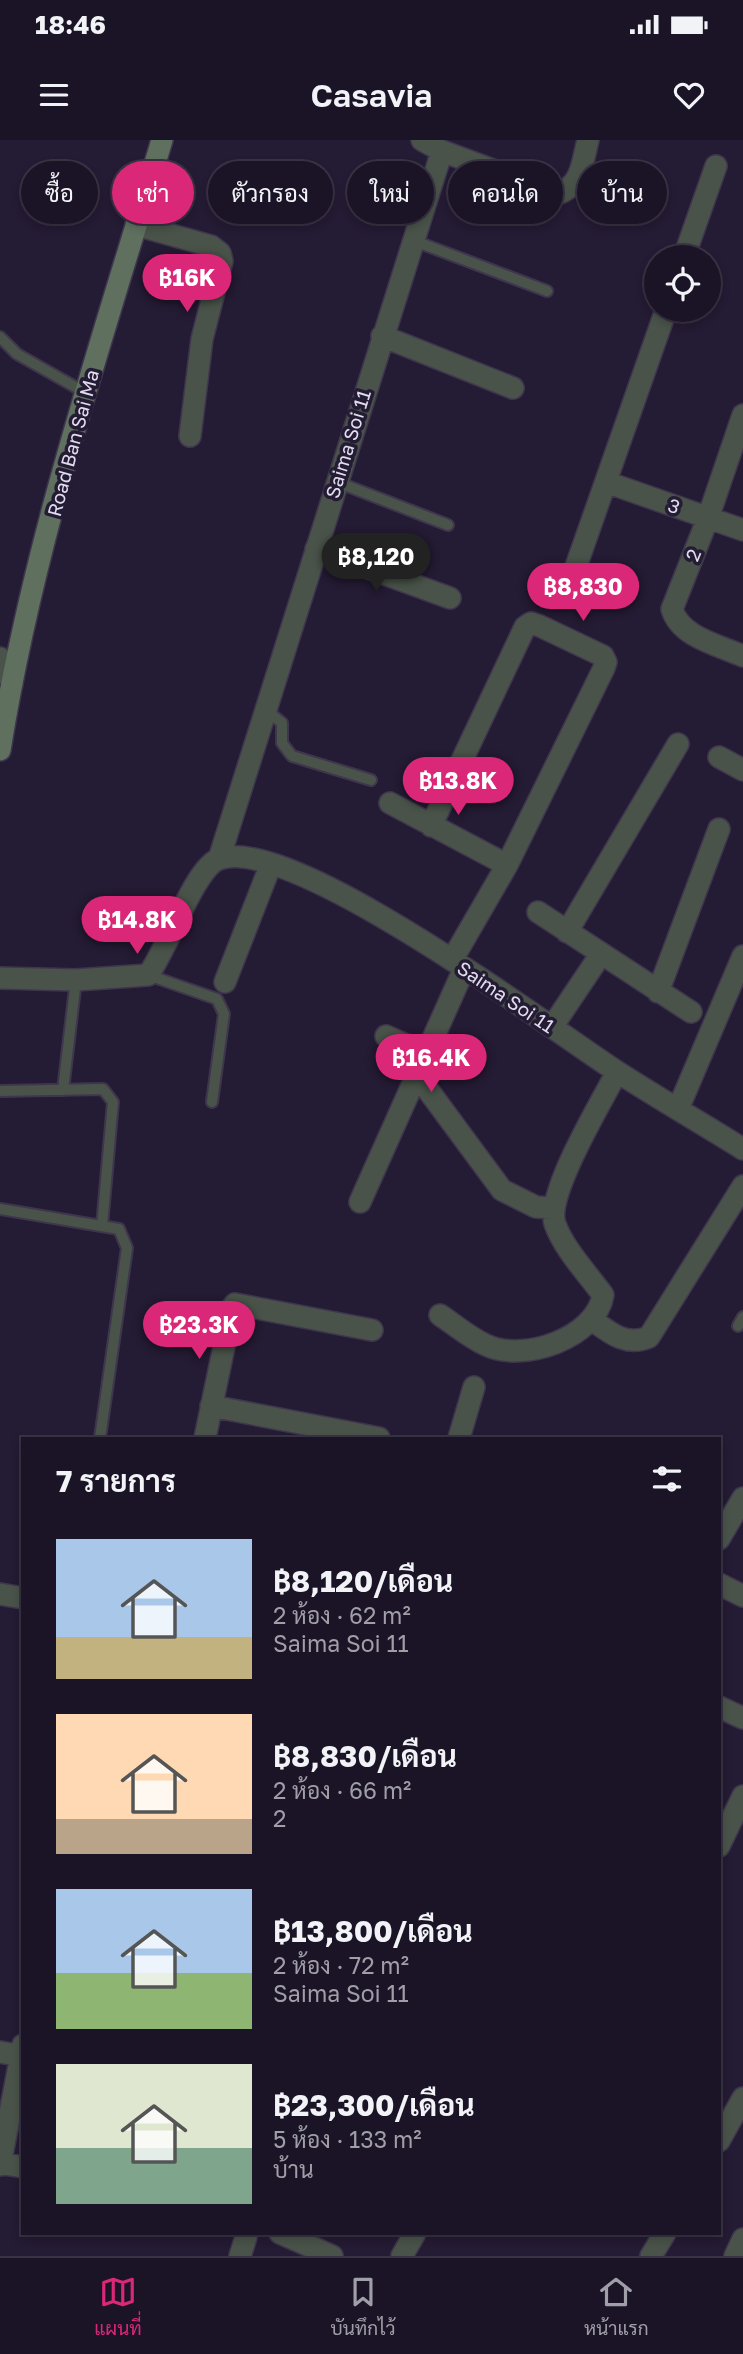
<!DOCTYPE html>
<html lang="th">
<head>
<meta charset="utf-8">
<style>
	:root { --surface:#1b1427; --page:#241d2f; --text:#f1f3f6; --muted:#a09ea7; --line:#393344; --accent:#db2777 }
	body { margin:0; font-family:"Golos Text",Sarabun,sans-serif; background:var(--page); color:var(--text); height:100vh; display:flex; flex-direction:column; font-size:26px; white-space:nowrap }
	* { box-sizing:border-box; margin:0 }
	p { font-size:23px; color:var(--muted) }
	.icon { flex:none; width:38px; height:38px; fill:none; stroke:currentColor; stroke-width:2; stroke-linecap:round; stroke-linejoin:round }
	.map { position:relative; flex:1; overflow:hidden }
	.side { position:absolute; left:21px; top:1297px; width:700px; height:798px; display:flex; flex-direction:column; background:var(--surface); border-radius:0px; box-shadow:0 4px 10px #0003,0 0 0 2px var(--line) }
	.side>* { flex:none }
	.banner { position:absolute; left:21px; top:21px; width:702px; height:63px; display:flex; gap:14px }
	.tools { position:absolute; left:644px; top:105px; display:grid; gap:14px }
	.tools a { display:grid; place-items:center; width:77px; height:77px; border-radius:50%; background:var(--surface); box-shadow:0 4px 10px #0003,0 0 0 2px var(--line); font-size:35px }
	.price { position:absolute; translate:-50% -60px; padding:0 16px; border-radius:24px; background:var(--accent); color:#fff; font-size:23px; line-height:46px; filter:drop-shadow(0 2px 4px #0008) }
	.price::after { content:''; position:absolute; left:50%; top:42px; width:21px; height:16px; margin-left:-10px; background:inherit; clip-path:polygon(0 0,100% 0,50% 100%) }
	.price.selected { background:#222; color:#fff }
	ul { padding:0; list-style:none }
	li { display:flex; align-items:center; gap:21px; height:175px; padding:0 35px }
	li span { display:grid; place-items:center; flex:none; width:196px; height:140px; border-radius:0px; color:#555 }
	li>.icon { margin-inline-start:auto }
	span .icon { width:84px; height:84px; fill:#fffc; stroke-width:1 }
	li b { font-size:30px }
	h2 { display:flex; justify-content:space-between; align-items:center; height:84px; padding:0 35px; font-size:30px }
	.chip { padding:0 24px; border-radius:32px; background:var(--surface); box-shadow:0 4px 10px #0003,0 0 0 2px var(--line); font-size:24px; line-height:63px }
	.chip.selected { background:var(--accent); color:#fff }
	.status { display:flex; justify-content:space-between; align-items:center; height:49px; padding:0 35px; background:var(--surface); direction:ltr }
	.status svg { height:19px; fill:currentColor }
	header { display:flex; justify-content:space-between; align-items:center; height:91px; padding:0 35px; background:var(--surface); font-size:32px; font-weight:600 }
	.dock { display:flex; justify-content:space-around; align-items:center; height:98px; border-top:2px solid var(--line); background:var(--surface); font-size:19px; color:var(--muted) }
	.dock a { display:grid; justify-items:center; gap:4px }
	.dock .selected { color:var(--accent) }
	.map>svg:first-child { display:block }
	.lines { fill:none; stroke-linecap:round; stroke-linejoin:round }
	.lane-casing { stroke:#3f364e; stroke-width:14 }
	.street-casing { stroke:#3f364e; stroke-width:24 }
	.secondary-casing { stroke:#3f364e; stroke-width:24 }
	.lane { stroke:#495349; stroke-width:10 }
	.street { stroke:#495349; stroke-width:21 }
	.secondary { stroke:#5f705f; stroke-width:21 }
	.labels { text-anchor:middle; stroke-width:7; stroke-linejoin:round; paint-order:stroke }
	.street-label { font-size:19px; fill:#e2ddee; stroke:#241b34 }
</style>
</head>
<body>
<div class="status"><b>18:46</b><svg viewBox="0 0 49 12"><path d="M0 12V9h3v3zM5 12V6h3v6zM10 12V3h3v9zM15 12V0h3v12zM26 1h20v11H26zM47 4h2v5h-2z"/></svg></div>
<header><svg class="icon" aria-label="menu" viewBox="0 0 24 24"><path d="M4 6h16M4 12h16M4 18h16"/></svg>Casavia<svg class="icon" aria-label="heart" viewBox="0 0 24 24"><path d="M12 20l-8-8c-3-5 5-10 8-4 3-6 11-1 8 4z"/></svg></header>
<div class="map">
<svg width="743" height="2116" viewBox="0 0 743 2116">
	<rect width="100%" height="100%" fill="#241b34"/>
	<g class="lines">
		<defs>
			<path id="lane" d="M412,100l135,51
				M0,197l17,17 69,39
				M337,342l111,43
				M266,570l16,13v20l10,13 79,24
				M148,835l69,24 7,15 -12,88
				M63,950l13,-110
				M0,951l103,-2 10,13 -11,124
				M0,1069l119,20 8,19 -27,190
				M738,1186l5,-9"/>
			<path id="street" d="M422,0l20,11 115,43c25,-8 25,-31 31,-54
				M136,85l75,21 9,7 2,8 -20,78 -12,97
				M684,117l32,-91
				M382,196l131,52
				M743,275l-35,103 -36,91c8,28 46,36 71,47
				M606,342l137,48
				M316,409l134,49
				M573,435l93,-265
				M0,518l12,25
				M719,617l24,13
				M390,663l117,62
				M431,686l94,-199 6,-4 9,3 63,30 3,6 -2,6 -97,197 -55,95
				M219,719l223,-708
				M538,772l153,100
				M567,792l111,-188
				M0,838l76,2 72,-5c19,-25 47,-108 71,-116 71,-26 331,169 397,212 42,27 85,52 127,78
				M225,842l46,-118
				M658,852l61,-163
				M552,887l49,-73
				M386,896l40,18
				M417,935l85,115 34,17 16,1
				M678,969l65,-153
				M360,1062l104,-233
				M440,1175c15,10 30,23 46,30 37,18 110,-7 117,-50 -16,-22 -39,-46 -48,-71 -10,-29 47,-123 62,-152
				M591,1179c19,14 35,28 58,18l94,-151
				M211,1266l168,32
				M205,1298l27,-130 3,-4 137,26
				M459,1298l15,-51
				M719,1399l24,-41
				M719,1444l24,12
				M0,1454l23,4
				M719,1567l24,11
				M719,1706l24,-50
				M0,1912l23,4
				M719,2001l24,-43
				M0,2023l23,4
				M0,2025l23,-120
				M280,2093l52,23
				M240,2116l6,-19
				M402,2116l13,-23
				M651,2116l14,-23
				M735,2116l8,-17"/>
			<path id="secondary" d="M0,610c33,-207 102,-409 162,-610"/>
		</defs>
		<use href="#lane" class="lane-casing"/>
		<use href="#street" class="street-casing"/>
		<use href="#secondary" class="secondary-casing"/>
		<use href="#lane" class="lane"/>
		<use href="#street" class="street"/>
		<use href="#secondary" class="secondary"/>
	</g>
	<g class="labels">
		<g class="street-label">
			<text transform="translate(73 303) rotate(-75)" y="7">Road Ban Sai Ma</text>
			<text transform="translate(348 304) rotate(-73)" y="7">Saima Soi 11</text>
			<text transform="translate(674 366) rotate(19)" y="7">3</text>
			<text transform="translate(693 415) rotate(-68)" y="7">2</text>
			<text transform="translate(506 857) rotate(34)" y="7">Saima Soi 11</text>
		</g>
	</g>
</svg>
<div class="tools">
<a><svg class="icon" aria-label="locate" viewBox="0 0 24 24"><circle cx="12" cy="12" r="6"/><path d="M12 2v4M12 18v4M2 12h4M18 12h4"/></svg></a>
</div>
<b class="price" style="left:187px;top:174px">฿16K</b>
<b class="price selected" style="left:376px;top:453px">฿8,120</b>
<b class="price" style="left:583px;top:483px">฿8,830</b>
<b class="price" style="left:458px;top:677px">฿13.8K</b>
<b class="price" style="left:137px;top:816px">฿14.8K</b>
<b class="price" style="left:431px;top:954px">฿16.4K</b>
<b class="price" style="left:199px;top:1221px">฿23.3K</b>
<div class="banner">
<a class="chip">ซื้อ</a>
<a class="chip selected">เช่า</a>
<a class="chip">ตัวกรอง</a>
<a class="chip">ใหม่</a>
<a class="chip">คอนโด</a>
<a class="chip">บ้าน</a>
</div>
<section class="side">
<h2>7 รายการ<svg class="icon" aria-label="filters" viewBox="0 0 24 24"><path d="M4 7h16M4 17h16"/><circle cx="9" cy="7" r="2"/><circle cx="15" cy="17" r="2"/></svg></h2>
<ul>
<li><span style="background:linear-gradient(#a9c7e8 70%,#c2b280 0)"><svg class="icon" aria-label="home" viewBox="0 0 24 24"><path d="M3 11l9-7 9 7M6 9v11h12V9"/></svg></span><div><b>฿8,120/เดือน</b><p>2 ห้อง · 62 m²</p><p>Saima Soi 11</p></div></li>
<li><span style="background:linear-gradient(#ffd9b3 75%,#b9a48a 0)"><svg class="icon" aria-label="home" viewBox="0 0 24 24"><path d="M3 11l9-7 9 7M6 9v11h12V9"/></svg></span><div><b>฿8,830/เดือน</b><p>2 ห้อง · 66 m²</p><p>2</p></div></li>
<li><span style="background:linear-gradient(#a9c7e8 60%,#8fb573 0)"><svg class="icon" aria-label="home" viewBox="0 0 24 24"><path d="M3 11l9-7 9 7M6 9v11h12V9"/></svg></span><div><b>฿13,800/เดือน</b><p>2 ห้อง · 72 m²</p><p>Saima Soi 11</p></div></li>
<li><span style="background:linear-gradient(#dfe7d0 60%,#7fa58c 0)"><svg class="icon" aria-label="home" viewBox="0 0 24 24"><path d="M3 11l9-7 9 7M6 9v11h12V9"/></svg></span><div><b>฿23,300/เดือน</b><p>5 ห้อง · 133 m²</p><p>บ้าน</p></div></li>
</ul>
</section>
</div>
<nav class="dock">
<a class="selected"><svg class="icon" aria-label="map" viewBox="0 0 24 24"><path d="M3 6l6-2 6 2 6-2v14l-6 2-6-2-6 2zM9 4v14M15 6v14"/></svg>แผนที่</a>
<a><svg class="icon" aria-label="saved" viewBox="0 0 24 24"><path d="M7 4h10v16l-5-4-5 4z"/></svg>บันทึกไว้</a>
<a><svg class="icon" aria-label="home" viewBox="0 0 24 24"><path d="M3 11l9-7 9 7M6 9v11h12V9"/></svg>หน้าแรก</a>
</nav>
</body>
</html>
